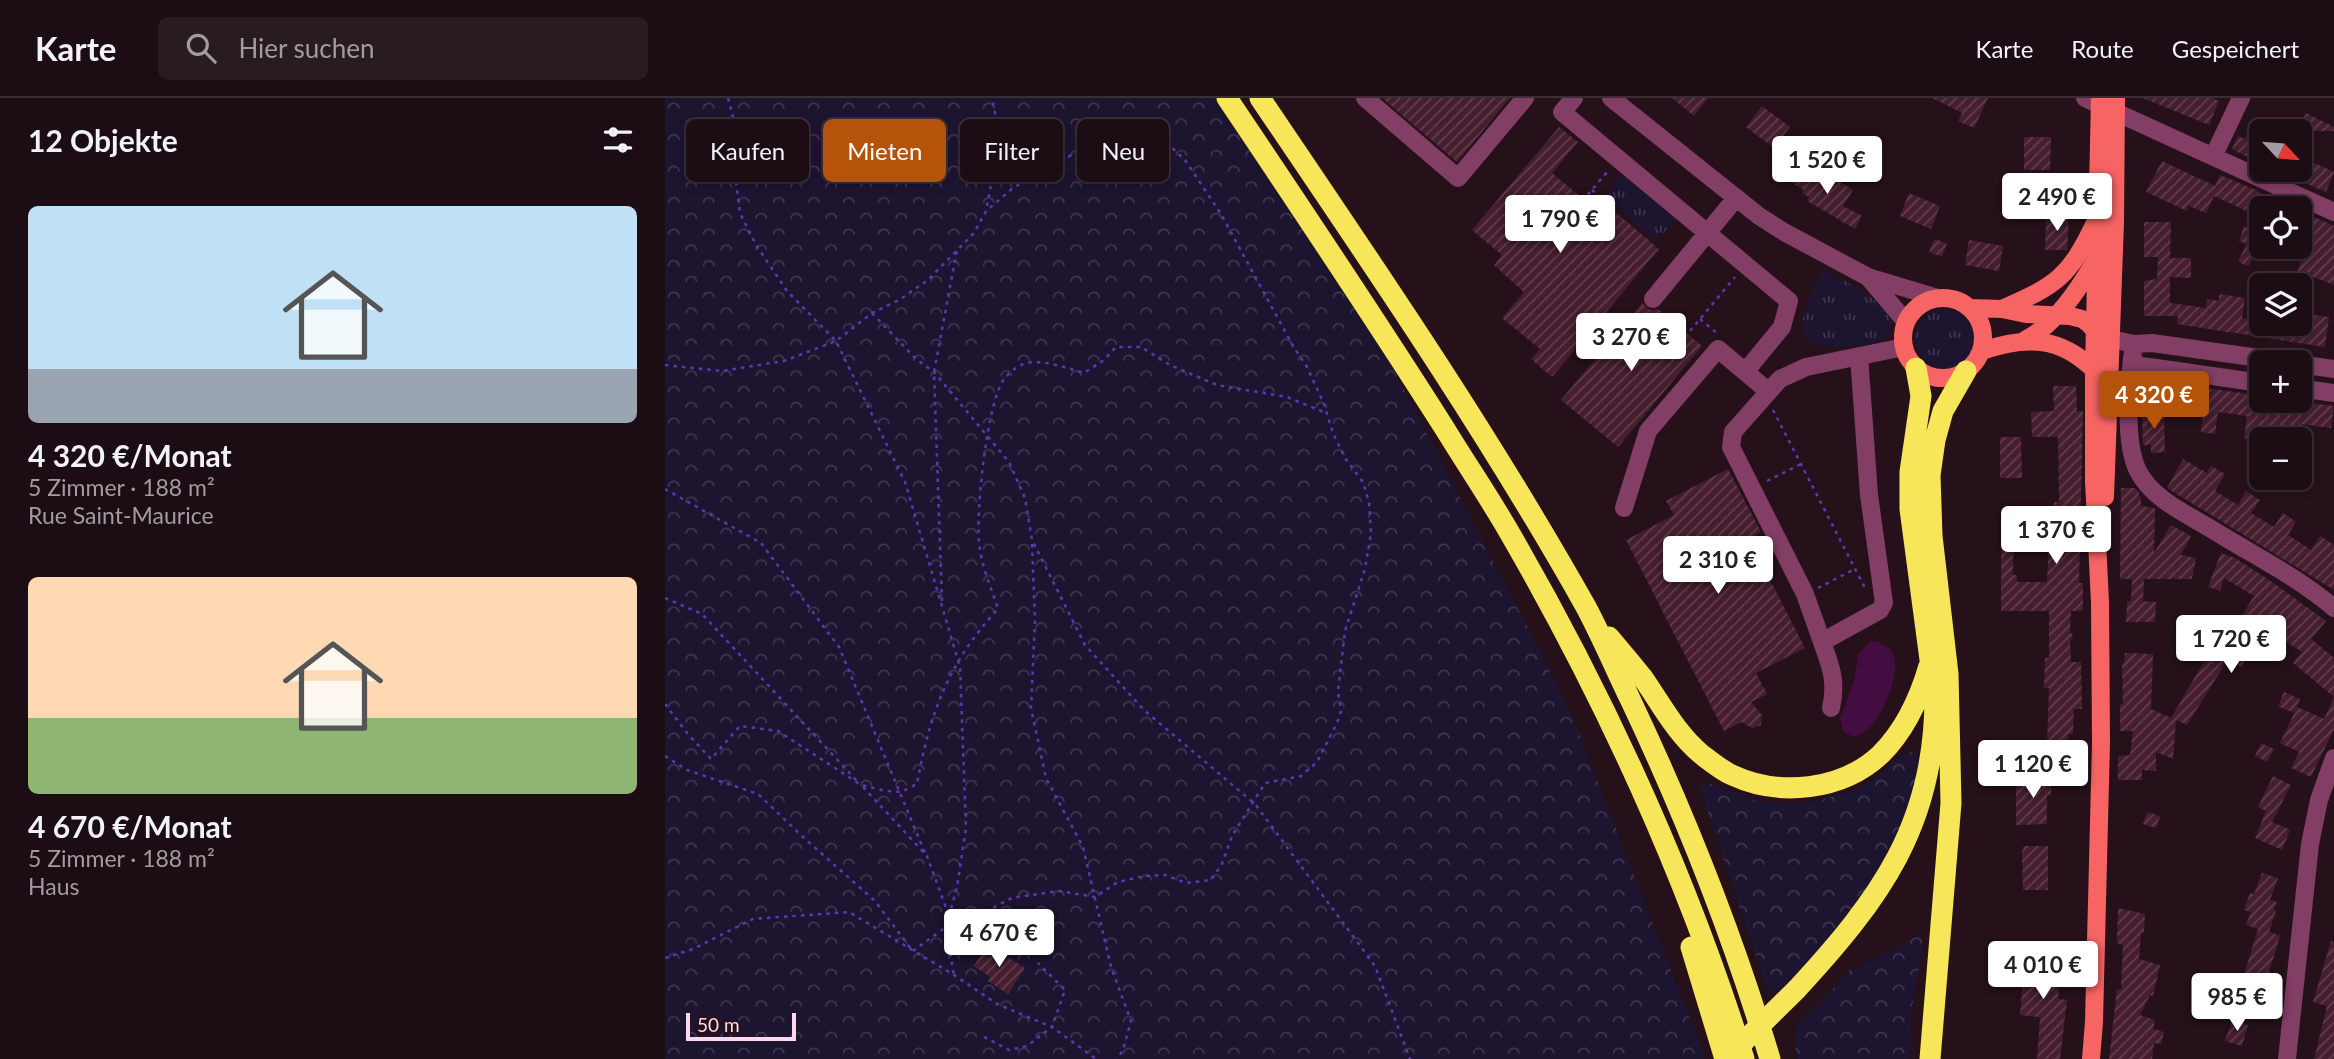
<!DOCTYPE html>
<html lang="de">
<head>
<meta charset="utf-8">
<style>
	:root { --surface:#1c0d14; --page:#291b22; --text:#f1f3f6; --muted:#a09ca0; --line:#3a2d34; --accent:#b45309 }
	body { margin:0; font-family:Lato,sans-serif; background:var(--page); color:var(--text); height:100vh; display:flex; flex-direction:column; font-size:26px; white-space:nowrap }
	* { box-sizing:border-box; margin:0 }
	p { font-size:23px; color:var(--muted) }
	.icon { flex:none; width:38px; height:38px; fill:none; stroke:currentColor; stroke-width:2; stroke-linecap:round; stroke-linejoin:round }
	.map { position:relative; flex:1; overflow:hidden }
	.drawer { display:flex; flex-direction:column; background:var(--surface); width:665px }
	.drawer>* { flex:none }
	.hud { position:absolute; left:21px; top:21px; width:665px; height:63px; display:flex; gap:14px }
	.needle { width:46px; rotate:116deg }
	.buttons { position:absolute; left:1584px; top:21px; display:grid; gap:14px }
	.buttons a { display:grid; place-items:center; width:63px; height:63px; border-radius:10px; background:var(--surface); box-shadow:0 4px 10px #0003,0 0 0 2px var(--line); font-size:35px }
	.scale { position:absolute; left:21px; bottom:18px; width:110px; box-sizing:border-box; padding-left:7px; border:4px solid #fdd8eb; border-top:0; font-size:19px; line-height:24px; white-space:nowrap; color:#fdd8eb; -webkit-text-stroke:5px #26111a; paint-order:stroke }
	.price { position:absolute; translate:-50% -60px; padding:0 16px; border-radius:7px; background:#fff; color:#222; font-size:23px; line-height:46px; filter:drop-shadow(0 2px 4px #0008) }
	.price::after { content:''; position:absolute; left:50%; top:42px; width:21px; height:16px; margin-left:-10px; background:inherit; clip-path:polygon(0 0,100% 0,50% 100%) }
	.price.selected { background:var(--accent); color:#fff }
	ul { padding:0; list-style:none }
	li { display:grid; align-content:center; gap:14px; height:371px; padding:0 28px }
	li span { display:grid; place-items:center; height:217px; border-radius:10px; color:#555 }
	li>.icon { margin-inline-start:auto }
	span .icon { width:126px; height:126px; fill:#fffc; stroke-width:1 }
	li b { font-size:30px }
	h2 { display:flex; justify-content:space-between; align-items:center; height:84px; padding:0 28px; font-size:30px }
	.chip { padding:0 24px; border-radius:10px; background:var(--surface); box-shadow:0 4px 10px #0003,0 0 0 2px var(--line); font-size:24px; line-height:63px }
	.chip.selected { background:var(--accent); color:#fff }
	header { display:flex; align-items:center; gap:42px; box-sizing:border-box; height:98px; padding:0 35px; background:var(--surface); border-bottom:2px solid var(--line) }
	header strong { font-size:33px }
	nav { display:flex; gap:38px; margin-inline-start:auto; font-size:24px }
	.search { width:490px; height:63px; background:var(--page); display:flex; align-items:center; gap:18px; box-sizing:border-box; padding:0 24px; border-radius:10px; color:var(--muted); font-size:26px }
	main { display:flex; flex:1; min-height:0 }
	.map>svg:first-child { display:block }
	.grass { fill:url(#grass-tufts) }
	.forest { fill:url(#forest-crowns) }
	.water { fill:#430d42 }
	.building { fill:url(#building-hatch) }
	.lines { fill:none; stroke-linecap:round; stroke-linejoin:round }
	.path { stroke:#5d36b3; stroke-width:2.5; stroke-dasharray:3.5 5; stroke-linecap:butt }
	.minor { stroke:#833e66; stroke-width:18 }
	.major { stroke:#f76464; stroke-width:18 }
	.highway { stroke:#f7e659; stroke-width:21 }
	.highway-bridge { stroke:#f7e659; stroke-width:21 }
</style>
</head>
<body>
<header>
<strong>Karte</strong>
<div class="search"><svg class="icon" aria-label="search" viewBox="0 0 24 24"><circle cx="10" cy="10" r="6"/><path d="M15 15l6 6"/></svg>Hier suchen</div>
<nav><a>Karte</a><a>Route</a><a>Gespeichert</a></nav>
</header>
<main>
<section class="drawer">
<h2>12 Objekte<svg class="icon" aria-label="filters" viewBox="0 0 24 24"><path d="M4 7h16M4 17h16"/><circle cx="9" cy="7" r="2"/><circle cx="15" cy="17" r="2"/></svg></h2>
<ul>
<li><span style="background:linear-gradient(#bfe0f5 75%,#9aa5b1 0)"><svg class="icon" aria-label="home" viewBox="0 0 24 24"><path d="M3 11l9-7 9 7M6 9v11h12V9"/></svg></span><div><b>4 320 €/Monat</b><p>5 Zimmer · 188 m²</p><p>Rue Saint-Maurice</p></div></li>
<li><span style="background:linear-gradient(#ffd9b3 65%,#8fb573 0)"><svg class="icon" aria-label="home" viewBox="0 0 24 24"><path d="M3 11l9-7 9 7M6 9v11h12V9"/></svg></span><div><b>4 670 €/Monat</b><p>5 Zimmer · 188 m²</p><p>Haus</p></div></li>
</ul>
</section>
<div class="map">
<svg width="1669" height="961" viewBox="0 0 1669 961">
	<defs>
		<pattern id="grass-tufts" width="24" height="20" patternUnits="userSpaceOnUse" patternTransform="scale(1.75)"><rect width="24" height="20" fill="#1d1430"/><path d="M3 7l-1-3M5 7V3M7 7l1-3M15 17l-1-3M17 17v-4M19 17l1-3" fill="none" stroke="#3f354e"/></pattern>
		<pattern id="forest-crowns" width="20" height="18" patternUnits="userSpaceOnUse" patternTransform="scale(1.75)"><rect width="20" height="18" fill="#1d1430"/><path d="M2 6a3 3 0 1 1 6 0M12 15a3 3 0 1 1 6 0" fill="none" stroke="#3f354e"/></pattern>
		<pattern id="building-hatch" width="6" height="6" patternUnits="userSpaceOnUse" patternTransform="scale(1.75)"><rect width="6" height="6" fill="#461e2f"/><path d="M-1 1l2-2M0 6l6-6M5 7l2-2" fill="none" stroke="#623e4d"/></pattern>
	</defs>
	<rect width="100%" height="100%" fill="#26111a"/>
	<path class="grass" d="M960,77l53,41 -15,18 -3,-2 -5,7 -51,-43 16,-19z
		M1158,172c17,9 36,17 51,30 61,51 -57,56 -69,36 -9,-16 10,-52 18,-66z
		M1250 241a30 30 0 1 1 60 0a30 30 0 1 1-60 0Z"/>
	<path class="forest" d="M0,0h549l161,236 169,325 28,57 133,341 -2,2h-1038z
		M1248,654l7,3c-3,18 -5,37 -10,54 -23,73 -80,130 -130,185l-12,-1 -68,-204 3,-7c20,3 37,15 56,19 35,7 74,-2 106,-16 18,-9 27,-30 48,-33z
		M1255,836l3,12 -11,62 -3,51h-112l-2,-13 2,-22 24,-22 31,-34 45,-20z"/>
	<path class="water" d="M1210,543c7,3 14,5 18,13 8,19 -9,59 -23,73 -4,4 -10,7 -14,10l-12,-4 -4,-14 15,-42 3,-22 11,-13z"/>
	<path class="building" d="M717,0h128l-53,64z
		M1007,0h36l-14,18z
		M1267,0h56l-14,30 -16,-7 4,-8z
		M1478,0h69l7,3 -10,24z
		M1097,8l28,21 -16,21 -28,-21z
		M1641,15l28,14v4h-37z
		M894,29l19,15 -26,31 42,35 7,-8 58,49 -107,128 -21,-18 9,-10 -38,-31 22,-26 -30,-27 8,-10 -30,-25z
		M1583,34l13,7v25l-29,-15 6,-13 7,3z
		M1359,39h27l-1,33h-26z
		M1634,58l35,16 -8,20 -51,-22h24z
		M1497,63l53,25 5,-11 36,15 5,4v14h-6l-2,6 -39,-18 -8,17 -19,-8v6l-41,-19z
		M1132,68l30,16 3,-6 23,14 -10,16 19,10 -7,13 -48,-28 2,-4 -7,-4 2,-3 -15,-9z
		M1244,95l31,13 -9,23 -31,-13z
		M1634,112l35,16v59l-36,-14 4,-14 -7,-3 4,-7z
		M1381,118l23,1 -2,33h-22z
		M1479,124h27l-1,36h21v20l-21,-1v26l36,5 1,-9 12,2v-7l26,4 -3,20 19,3v3h38v-11l30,4 -4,30 -148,-23 1,-8h-34v-35l13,-2 1,-22h-14z
		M1579,128l9,4 1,-4 7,3v6l-12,31 -11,-4 8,-18 -7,-3z
		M1269,141l13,4 -5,14 -13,-5z
		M1304,142l34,6 -4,25 -34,-6z
		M977,205l8,7 8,-1 44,37 -84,101 -57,-47z
		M1512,286l72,10 -1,7h47l39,5 -3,22 -29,-4 -2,15h-15l1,-6 -28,-4 -1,11 -13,-2 3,-22 -29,-4 -3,22 -14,-2 2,-15 -13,-2 -2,-7 -14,-2z
		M1388,288h23l1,25h6l-4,172h4v28h-12l-1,21 3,3 -3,7 1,20h10l1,47h-8l-1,25h-5v13l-21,-1 2,-58h-5l1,-30h4v-47h-48v-87h13l-1,51h4v7h30l2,-43h4l1,-37h5l-1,-65h-26l-1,-25 23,-1z
		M1499,314l1,40 -14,1v-8h-8l-1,-32z
		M1335,339h21l1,41h-22z
		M1518,361l24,14 4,-7 14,8 -10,17 23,14 8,-14 14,9 -9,13 23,14 9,-14 13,9 -8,13 23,15 9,-14 14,9v45l-167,-102z
		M1063,371l33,63 -12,7 56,109 -49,25 11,21 -16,8 11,13 -1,10 -9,3 -10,-6 -18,9 -98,-191 48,-25 -8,-14z
		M1456,390h14l4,4v5h2v9l14,2 -1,45 17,-28 20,11 -10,19 15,3 -4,21h-48l-1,22 13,1 -1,20h-29l1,-21h4l1,-22h-12z
		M1556,455l14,5 40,26 51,37 -15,18 23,19v71l-23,48 -20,-9 8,-16 -19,-9 17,-36 27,12 10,-22 -41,-34 9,-11 -33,-21 -4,5 -3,-2 -21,33 -13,-8 -41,66 -11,-5 -3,39 -17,-7v19l-14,-1v10h-24v-24l12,-1 3,-24h-13v-27h3l-1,-41 2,1 1,-11 28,1 -2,55 20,9 49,-84 6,4 3,-4 1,1 24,-39 -30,-18 -4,13 -12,-4z
		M1619,594l16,7 -6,14 -16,-7z
		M1596,645l13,6 -7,13 -12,-6z
		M1372,676h15l-1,21h-4v29l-31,1v-42h9v-7h12z
		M1608,678l18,9 -19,37 18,8 -8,20 -27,-12 11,-27 -8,-4z
		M1482,714l13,4 -4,12 -13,-4z
		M1359,748h24v44h-25l-1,-37z
		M1597,775l16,5 -8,22 7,2 -3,8 2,1 -7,21 11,4 -18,59 -22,-7 18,-59 10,3 -22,-7 5,-13 -7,-2 6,-17 4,1z
		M1453,810l27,6 -1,19h-3l-2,26 21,6 -7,31 -3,-1 -10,20 15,5 -2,9 11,3 -3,12 -7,-1 -2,16h-43l8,-70 4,1 2,-45 -6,-2z
		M1666,843l3,1v117h-20l13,-53 -14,-4z
		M323,846l37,24 -17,26 -20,-13 2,-4 -16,-11z
		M1349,857l48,4 -4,40 9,1 -7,59h-23l3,-42 -20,-2 3,-36 -11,-1z
		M1567,922l16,5 -6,21 -17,-5z"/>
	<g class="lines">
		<path class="path" d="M63,0l8,30 -1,46 5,39 16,32 31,46 49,50 69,141 55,185 6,161 -9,59 -8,29 -7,14 -29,21
			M927,92l10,8 -1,2
			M906,116l37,-43
			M207,215l44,46 18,13 75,90 16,36 7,42 53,105 59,65 111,94 120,162 35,93
			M1035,221l18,15
			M1025,233l45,-54
			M0,267l57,6 62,-10 52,-20 36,-28 27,-13 29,-20 46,-47 12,-22 14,-73 -8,-40
			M1108,312l92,178
			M1102,383l34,-17
			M0,391l96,54 78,104 86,206
			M367,446l3,77 -4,87 15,70 37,69 28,120 20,54 -8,29 -6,9
			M1153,490l37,-19
			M0,500l37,16 156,168
			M277,503l-8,-229 23,-122
			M0,606l22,29 24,26 29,-33 38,5 83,54 25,6 15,1 16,-8c13,-71 31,-121 81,-175 -7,-22 -17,-44 -19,-67 -3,-31 8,-140 25,-163 3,-4 12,-12 17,-14 17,-8 46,3 63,8l20,-13 12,-13h25l29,18 47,20 70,12 39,16
			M0,658l22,14 71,24 45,43 72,64 36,48
			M198,689l64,69 22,60 -1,25 6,34
			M283,833l64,-33 47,-7 36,6 23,-15 26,-6 21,-1 21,8 25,-3 11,-16 10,-28 33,-53 36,-7 16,-14 20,-39 4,-12 -3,-20 7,-60 20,-62 6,-36 -2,-31 -6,-20 -18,-24 -12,-25 -9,-29 -17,-37 -14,-21 -72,-132 -36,-54 -16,-15 -22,-9 -72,17 -62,35 -27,23
			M0,860l28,-9 60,-30 96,-7 105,63 43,29 55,23 44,32
			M319,939l25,13 18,-4 25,-19 13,-37 -27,-27"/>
		<path class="minor" d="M700,0l93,80 67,-80
			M909,0l-12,14 227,189 -7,26 -37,45
			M946,0l148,118 25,16 84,45 70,21
			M1420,0l249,114
			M1549,57l27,-57
			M1203,179l38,45
			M988,201l83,-101
			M1446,241l23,5 18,-1 136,19
			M1469,246c-5,33 -11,97 4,127 14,28 49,43 75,59 40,25 85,47 121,78
			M1467,263l8,5 9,1 112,16
			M1634,266l35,5
			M1634,290l35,5
			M959,410l24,-77 70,-82 50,42
			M1157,544l-17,-48 -74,-147 2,-15 47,-53 26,-12 98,-20
			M1166,610c6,-27 0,-41 -9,-66l58,-32 4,-7 -15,-108 -10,-139
			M1622,961l23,-215 9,-44 15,-42"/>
		<path class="major" d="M1238 240a40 40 0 1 1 80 0a40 40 0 1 1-80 0Z
			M1306,210l31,1 24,5 44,2 12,3 7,5 10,12
			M1337,211c55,-24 67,-32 93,-86
			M1360,242c31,-16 53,-50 71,-80
			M1317,253c43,-15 78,-15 112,19
			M1440,399l10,-275 1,-124
			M1426,961l3,-37 7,-280 -1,-140 -6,-121v-111l6,-272"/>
		<path class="highway" d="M562,0c74,110 147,219 218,331 22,36 46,71 67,108 95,165 175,340 232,522
			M595,0c113,167 227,333 326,509 16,30 30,63 45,94 55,116 102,235 139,358
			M944,539c11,13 23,27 34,41 18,26 33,55 58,76 9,7 20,16 31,21 47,22 110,16 149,-21 24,-24 39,-57 48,-88
			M1026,849l34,112
			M1132,891c83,-90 138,-164 138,-292l-25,-188v-37l11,-76 -5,-28
			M1265,961l21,-256 -3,-129 -16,-138 -2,-61 5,-35 8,-29 23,-40"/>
		<path class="highway-bridge" d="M1061,961l71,-70"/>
	</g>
</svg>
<div class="buttons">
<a><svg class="needle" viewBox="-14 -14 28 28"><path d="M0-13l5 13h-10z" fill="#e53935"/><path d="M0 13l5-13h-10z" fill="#a09ca0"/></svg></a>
<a><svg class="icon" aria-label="locate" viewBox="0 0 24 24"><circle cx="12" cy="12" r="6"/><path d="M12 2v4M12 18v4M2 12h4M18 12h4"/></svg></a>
<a><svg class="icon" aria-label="layers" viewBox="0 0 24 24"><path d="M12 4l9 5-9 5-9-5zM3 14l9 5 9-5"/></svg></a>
<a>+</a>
<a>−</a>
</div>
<div class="scale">50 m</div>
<b class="price" style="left:1162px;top:98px">1 520 €</b>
<b class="price" style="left:1392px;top:135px">2 490 €</b>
<b class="price" style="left:895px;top:157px">1 790 €</b>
<b class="price" style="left:966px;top:275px">3 270 €</b>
<b class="price selected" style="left:1489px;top:333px">4 320 €</b>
<b class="price" style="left:1391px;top:468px">1 370 €</b>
<b class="price" style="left:1053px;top:498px">2 310 €</b>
<b class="price" style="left:1566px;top:577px">1 720 €</b>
<b class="price" style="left:1368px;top:702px">1 120 €</b>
<b class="price" style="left:334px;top:871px">4 670 €</b>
<b class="price" style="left:1378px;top:903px">4 010 €</b>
<b class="price" style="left:1572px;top:935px">985 €</b>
<div class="hud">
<a class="chip">Kaufen</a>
<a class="chip selected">Mieten</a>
<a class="chip">Filter</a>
<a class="chip">Neu</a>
</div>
</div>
</main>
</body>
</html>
